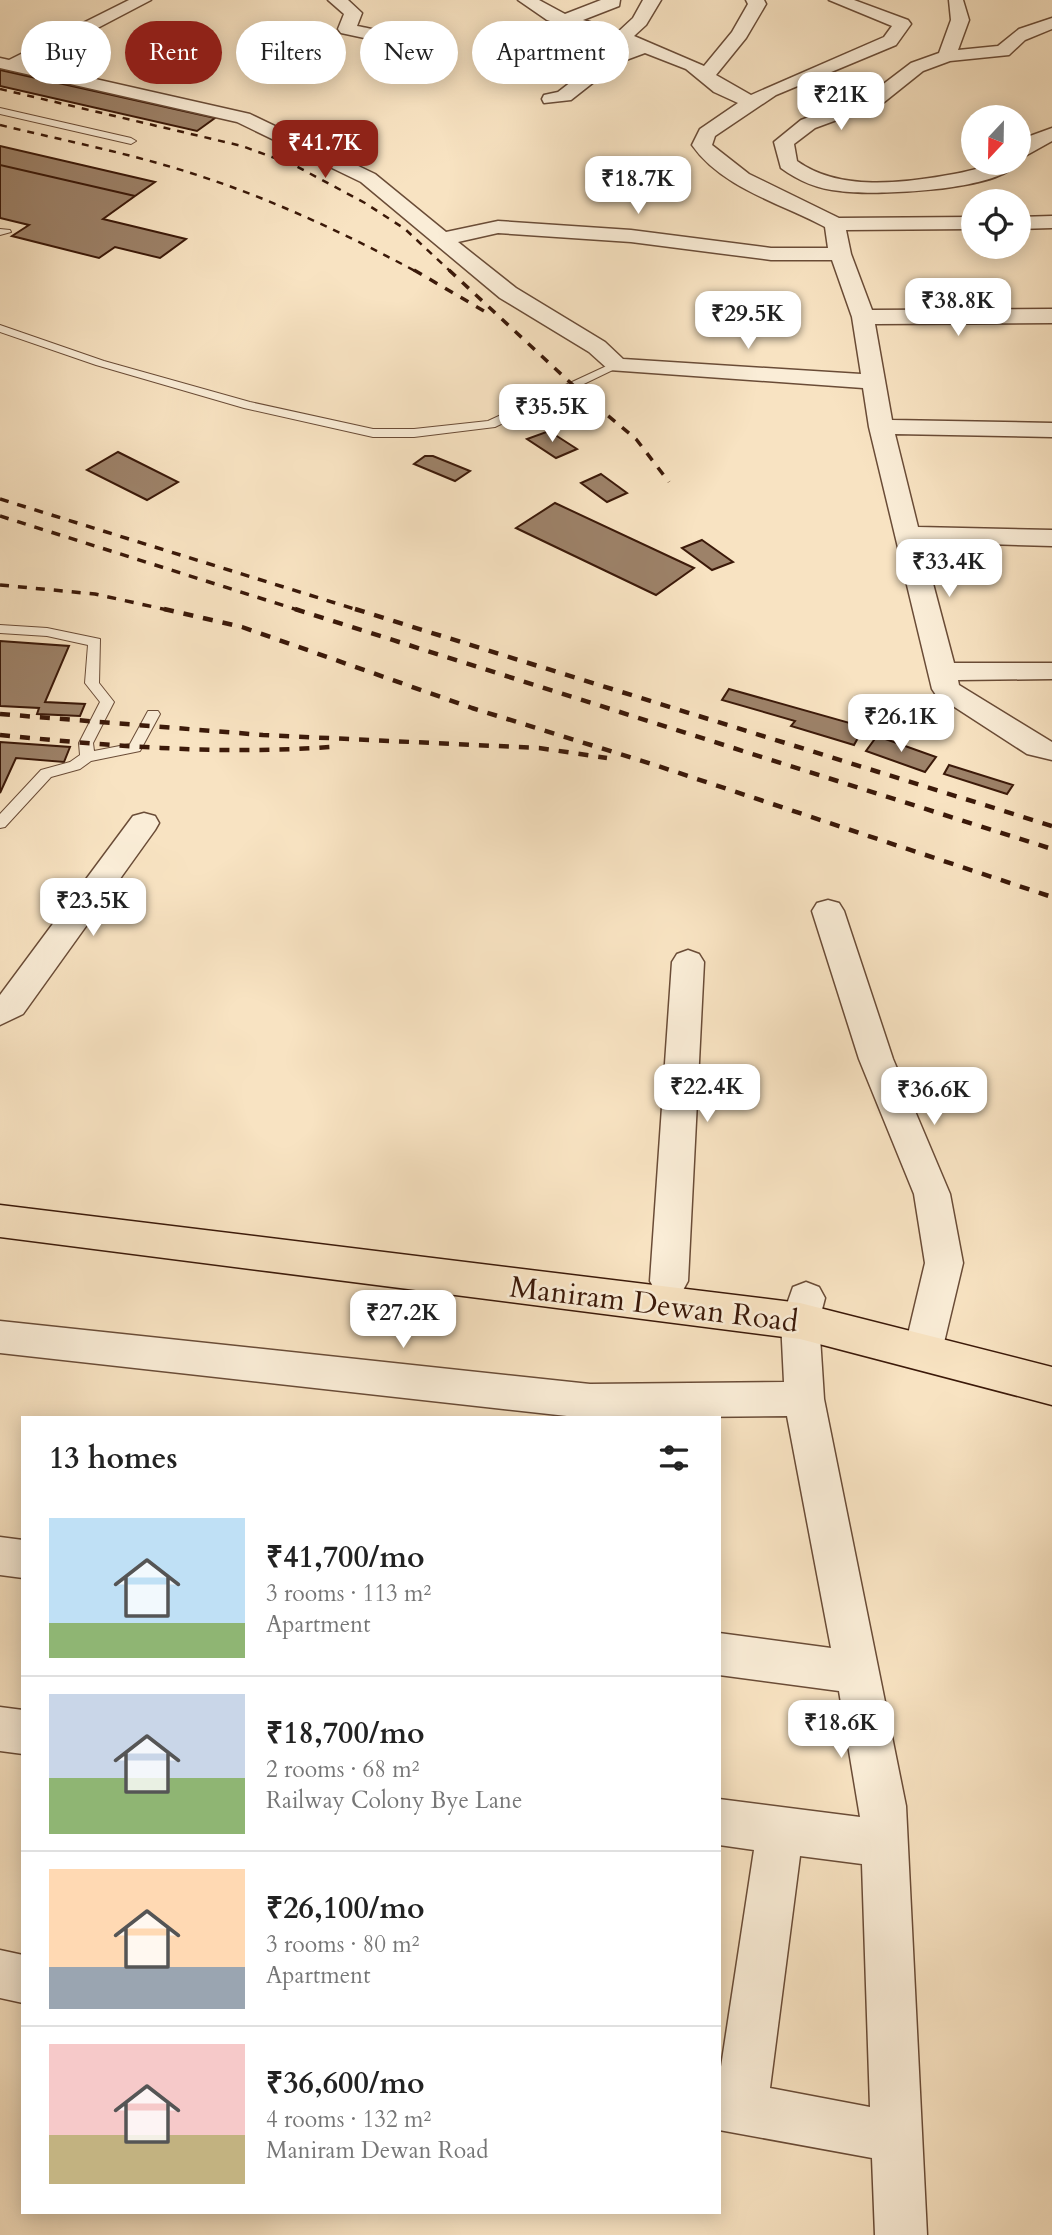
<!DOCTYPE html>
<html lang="en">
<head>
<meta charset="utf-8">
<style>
	:root { --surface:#fff; --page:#f6f6f6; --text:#222; --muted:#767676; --line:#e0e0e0; --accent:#8f2418 }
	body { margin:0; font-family:Cardo,serif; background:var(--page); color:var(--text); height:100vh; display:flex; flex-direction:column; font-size:26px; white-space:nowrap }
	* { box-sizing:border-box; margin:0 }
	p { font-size:23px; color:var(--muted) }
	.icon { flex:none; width:38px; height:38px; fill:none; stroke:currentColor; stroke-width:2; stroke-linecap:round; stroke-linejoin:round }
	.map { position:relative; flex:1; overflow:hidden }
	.details { position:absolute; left:21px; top:1416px; width:700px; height:798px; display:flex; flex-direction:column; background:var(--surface); border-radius:0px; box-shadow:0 4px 18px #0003 }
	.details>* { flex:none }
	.guide { position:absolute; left:21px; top:21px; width:700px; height:63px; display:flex; gap:14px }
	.needle { width:46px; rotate:202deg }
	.fabs { position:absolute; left:961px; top:105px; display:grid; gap:14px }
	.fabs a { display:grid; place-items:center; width:70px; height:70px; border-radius:50%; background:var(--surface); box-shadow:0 4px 18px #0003; font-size:35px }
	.price { position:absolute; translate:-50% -60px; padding:0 16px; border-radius:14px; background:#fff; color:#222; font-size:23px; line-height:46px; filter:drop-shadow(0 2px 4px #0008) }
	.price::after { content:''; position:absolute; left:50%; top:42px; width:21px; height:16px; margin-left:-10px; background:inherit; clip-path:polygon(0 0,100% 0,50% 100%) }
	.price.active { background:var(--accent); color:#fff }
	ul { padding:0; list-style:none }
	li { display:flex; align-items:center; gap:21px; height:175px; padding:0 28px }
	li+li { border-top:2px solid var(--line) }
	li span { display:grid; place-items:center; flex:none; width:196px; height:140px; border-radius:0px; color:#555 }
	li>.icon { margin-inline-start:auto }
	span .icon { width:84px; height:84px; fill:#fffc; stroke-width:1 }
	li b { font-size:30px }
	h2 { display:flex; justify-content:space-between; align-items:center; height:84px; padding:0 28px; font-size:30px }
	.pill { padding:0 24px; border-radius:32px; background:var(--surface); box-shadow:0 4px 18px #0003; font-size:24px; line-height:63px }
	.pill.active { background:var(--accent); color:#fff }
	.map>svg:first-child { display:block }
	.building { fill:#9d8269; stroke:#3b1909; stroke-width:2 }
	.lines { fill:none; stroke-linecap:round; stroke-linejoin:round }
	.service-casing { stroke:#6a4c37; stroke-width:2 }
	.minor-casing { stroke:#6a4c37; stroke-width:3 }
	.primary-casing { stroke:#3b1909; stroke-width:3 }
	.service { fill:#faedd7; fill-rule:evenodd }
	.minor { fill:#faedd7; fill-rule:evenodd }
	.primary { fill:#f8e3c2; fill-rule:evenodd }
	.rail-far2 { stroke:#3b1909; stroke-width:2.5; stroke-dasharray:7 7; stroke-linecap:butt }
	.rail-far1 { stroke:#3b1909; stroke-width:3.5; stroke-dasharray:9 9; stroke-linecap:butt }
	.rail { stroke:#3b1909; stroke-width:4.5; stroke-dasharray:10 10; stroke-linecap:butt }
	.labels { text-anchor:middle; stroke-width:5; stroke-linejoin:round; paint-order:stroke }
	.street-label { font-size:30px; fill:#3b1909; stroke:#faedd7 }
</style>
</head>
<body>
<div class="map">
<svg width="1052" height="2235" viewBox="0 0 1052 2235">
	<rect width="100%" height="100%" fill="#f8e3c2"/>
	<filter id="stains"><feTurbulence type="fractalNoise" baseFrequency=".00286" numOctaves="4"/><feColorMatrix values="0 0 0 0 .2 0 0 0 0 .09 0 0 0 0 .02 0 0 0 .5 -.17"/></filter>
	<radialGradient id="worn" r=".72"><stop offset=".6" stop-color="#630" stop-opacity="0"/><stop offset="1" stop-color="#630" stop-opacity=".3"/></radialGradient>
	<path class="building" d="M0,70l215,48 -18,13 -197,-45z
		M0,146l155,36 -20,14 -135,-31z
		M0,165l135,31 -32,23 83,20 -26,19 -45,-11 -16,11 -87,-22 17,-11 -29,-7z
		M549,431l28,18 -21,9 -29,-19z
		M118,452l60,30 -31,18 -60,-30z
		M425,456h8l37,15 -15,10 -41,-17z
		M601,474l26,19 -20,9 -26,-19z
		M555,503l139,65 -38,27 -140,-67z
		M702,540l31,22 -21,8 -30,-22z
		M0,641l69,5 -24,56 40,2 -5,12 -43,-2 2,-6 -39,-2z
		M729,689l135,38 -10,18 -63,-19 4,-5 -73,-21z
		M877,736l59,21 -11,15 -59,-21z
		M0,742l70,5 -6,15 -48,-4 -16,35z
		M949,765l64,20 -6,9 -63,-20z"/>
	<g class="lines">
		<defs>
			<path id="service" d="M0,108l131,30 5,3 -5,3 -131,-30z
				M0,229l10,1 1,2 -11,3z
				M0,325l104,36 146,41 123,27h41l74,-8 125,-58 10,2 -128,62 -81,10h-41l-129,-29 -148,-43 -96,-33z
				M0,625l47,3 53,11 -1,44 15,19 -21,41 1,8 36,-7 18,-33h10l2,3 -20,37 -49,10 -11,8 -29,8 -46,50 -5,1v-14l41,-44 29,-8 10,-7 -1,-12 21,-41 -15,-19 3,-38 -41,-9 -47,-3z"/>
			<path id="minor" d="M129,0h22l-122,64 221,50 125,60 71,58 52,-11 133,9 140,18h57l-3,-21c-45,-24 -103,-39 -133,-82l8,-16 38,-26 -24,-11 -28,-23 -41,-16 -27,10 -47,37 -27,3 -2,-4 2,-4 14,-3 48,-37 23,-8 -82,-27 -29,-20h21l26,14 36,-14h19l-1,6 -36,14 36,11 14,-13 10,-18h18l-15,25 -12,11 70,30 28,-34 16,-28 -2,-4h18l2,4 -20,34 -30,37 35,20 133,-58 8,-11 -63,-26h25l54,20 3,4 -15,21 -120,50 -61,41 -3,9 37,29 90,44 134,-1v12l-127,1 5,24 21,56 180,-1v14l-177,1 17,96 160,3v14l-157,-3 23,93 134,3v16l-130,-4 32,121h98v16l-94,1 1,5 93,57v18l-25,-6 -91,-59 -4,-6 -63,-262 -6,-39 -254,-18 -20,-18 -89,-54 -139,-116 -124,-60 -237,-54v-10l9,2zM498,233l133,9 140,18h61l20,57 9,57 -238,-15 -18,-17 -89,-54 -58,-46z
				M328,0h20l14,13 -5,13c16,3 34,6 45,19l-11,19 -6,1 -9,-5 7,-13 -14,-8 -28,-6 -3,-4 6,-15z
				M949,0h14l6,20 -11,30 40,-4 21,-17 33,-11v11l-27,11 -16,15 -59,6 -27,10 -40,32 -68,25 -21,16 3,17c43,31 107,22 157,13 22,-4 40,-11 63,-11 -18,28 -145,33 -177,28 -23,-2 -41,-10 -59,-23l-7,-26 27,-22 68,-25 42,-32 28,-10 12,-33z
				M1052,128v13l-34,19v-16l12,-8z
				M1052,216v12l-34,1v-12z
				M144,813l11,3 4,7 -4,7 -132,184 -23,11v-30l133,-179z
				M828,900l11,3 5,8 49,148 57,135 13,69 -21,88 -5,12 -14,4 -14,-4 -5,-12 21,-88 -11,-69 -55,-135 -47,-148 5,-8z
				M688,950l11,4 5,8 -16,319 -6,11 -13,4 -13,-4 -6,-11 22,-319 5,-8z
				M806,1282l13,5 6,11 -6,23 5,78 82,407 21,429h-52l-3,-77 -153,-28v-50l35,-230 -35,-5v-46l141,18 -21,-126 -120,-16v-42l112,15 -44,-232 -202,2 -585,-65v-32l590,63 194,-2 -3,-61 12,-34zM800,1856l62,8 8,243 -100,-19z
				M0,1537l23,3v38l-23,-3z
				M0,1707l23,3v44l-23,-3z
				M0,1950l23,5v48l-23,-5z"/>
			<path id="primary" d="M0,1205l800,98 252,64v38l-252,-66 -800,-102z"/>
		</defs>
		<use href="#service" class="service-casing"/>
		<use href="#minor" class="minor-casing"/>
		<use href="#primary" class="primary-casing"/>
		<use href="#service" class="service"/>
		<use href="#minor" class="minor"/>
		<use href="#primary" class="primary"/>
		<path class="rail-far2" d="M0,89l242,57 52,19 71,38 40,26 46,43
			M0,125c66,16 133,29 197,50 77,25 149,59 220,97"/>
		<path class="rail-far1" d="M414,270l70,41
			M449,270l140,130 47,39 33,43
			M0,499l361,112
			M0,516l301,95
			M0,585l95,9 77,17"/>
		<path class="rail" d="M164,609l78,18 230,81 183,57 397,132
			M295,609l757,240
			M355,609l697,217
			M0,714l263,21 276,13 68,10
			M0,735c110,11 219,20 330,12"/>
	</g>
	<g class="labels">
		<g class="street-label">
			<text transform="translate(654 1304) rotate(7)" y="10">Maniram Dewan Road</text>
		</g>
	</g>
	<rect width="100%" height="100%" filter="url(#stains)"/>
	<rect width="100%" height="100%" fill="url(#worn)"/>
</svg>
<div class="fabs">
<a><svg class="needle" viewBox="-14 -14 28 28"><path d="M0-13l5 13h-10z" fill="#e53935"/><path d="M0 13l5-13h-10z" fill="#767676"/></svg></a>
<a><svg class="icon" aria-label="locate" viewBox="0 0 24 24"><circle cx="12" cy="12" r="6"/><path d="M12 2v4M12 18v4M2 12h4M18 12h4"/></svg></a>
</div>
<b class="price" style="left:841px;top:132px">₹21K</b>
<b class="price active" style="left:325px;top:180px">₹41.7K</b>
<b class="price" style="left:638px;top:216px">₹18.7K</b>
<b class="price" style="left:958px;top:338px">₹38.8K</b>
<b class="price" style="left:748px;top:351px">₹29.5K</b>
<b class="price" style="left:552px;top:444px">₹35.5K</b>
<b class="price" style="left:949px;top:599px">₹33.4K</b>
<b class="price" style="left:901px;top:754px">₹26.1K</b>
<b class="price" style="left:93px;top:938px">₹23.5K</b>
<b class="price" style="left:707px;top:1124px">₹22.4K</b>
<b class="price" style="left:934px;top:1127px">₹36.6K</b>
<b class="price" style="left:403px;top:1350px">₹27.2K</b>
<b class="price" style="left:841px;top:1760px">₹18.6K</b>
<div class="guide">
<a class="pill">Buy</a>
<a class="pill active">Rent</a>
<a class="pill">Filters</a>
<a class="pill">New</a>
<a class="pill">Apartment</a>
</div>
<section class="details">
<h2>13 homes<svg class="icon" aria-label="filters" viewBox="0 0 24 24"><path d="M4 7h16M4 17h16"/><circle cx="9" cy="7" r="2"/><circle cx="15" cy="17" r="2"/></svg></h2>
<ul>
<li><span style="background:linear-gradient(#bfe0f5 75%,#8fb573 0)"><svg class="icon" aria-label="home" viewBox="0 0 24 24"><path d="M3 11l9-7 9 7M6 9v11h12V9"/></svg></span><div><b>₹41,700/mo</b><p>3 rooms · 113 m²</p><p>Apartment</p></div></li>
<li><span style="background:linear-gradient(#c9d6e8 60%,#8fb573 0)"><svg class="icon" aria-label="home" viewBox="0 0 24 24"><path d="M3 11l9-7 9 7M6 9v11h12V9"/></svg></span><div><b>₹18,700/mo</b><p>2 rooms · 68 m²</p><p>Railway Colony Bye Lane</p></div></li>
<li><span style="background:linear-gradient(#ffd9b3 70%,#9aa5b1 0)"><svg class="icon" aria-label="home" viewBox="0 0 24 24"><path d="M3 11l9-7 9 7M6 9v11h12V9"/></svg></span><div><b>₹26,100/mo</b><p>3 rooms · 80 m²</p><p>Apartment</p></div></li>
<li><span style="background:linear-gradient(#f6c9c9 65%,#c2b280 0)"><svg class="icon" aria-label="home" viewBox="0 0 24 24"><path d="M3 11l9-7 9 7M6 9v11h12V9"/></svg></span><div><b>₹36,600/mo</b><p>4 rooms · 132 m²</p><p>Maniram Dewan Road</p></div></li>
</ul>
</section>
</div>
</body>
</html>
